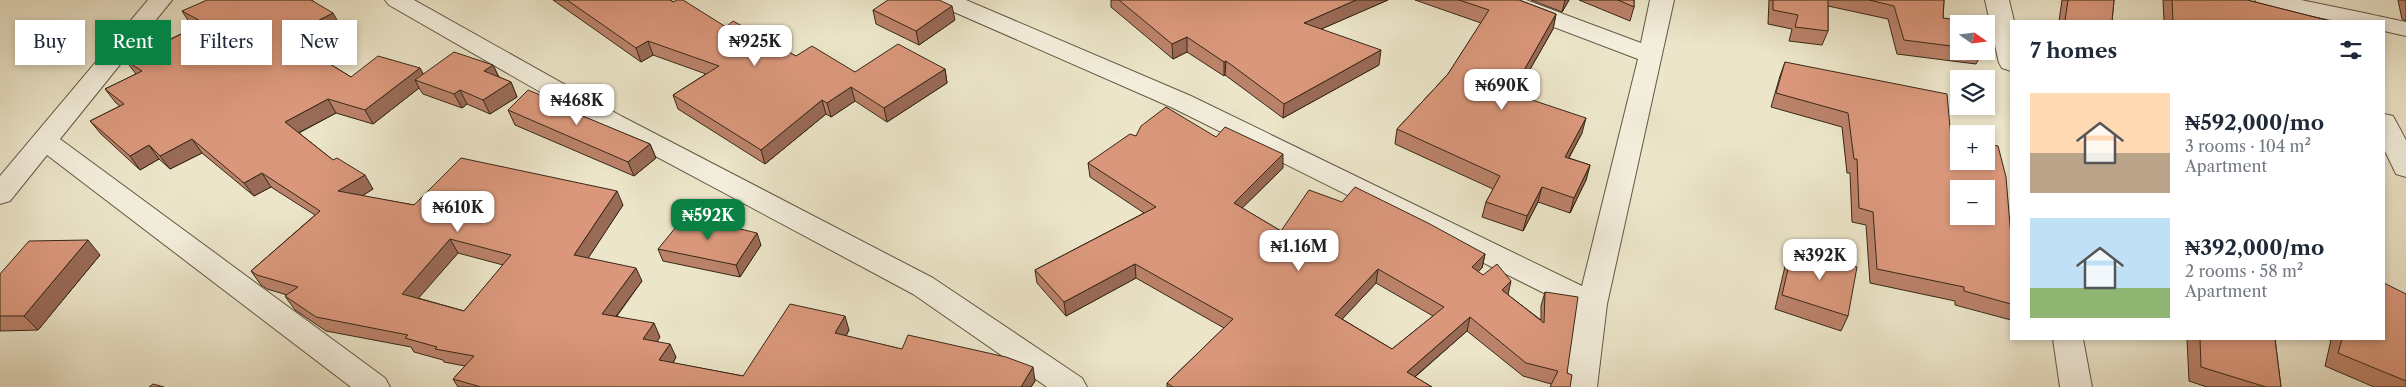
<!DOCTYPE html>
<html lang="en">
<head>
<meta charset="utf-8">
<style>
	:root { --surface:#fff; --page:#f6f6f7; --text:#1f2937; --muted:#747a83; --accent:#0b8043 }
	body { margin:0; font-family:"Libre Caslon Text",serif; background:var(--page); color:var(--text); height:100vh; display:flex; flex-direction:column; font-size:19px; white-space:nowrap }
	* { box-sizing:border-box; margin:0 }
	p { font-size:16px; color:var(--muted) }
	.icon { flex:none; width:28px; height:28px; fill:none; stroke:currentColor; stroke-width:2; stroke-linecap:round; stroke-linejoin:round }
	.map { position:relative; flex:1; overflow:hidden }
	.details { position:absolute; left:2010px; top:20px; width:375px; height:320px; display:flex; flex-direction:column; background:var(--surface); border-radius:0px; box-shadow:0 2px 8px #0003 }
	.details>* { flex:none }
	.banner { position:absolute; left:15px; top:20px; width:475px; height:45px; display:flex; gap:10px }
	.needle { width:32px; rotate:104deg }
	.buttons { position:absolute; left:1950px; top:15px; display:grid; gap:10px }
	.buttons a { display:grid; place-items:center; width:45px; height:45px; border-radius:0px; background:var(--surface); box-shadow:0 2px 8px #0003; font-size:25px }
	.price { position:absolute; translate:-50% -42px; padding:0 11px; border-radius:10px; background:#fff; color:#222; font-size:16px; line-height:32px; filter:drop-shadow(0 1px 2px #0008) }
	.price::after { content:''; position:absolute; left:50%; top:30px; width:15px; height:11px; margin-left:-8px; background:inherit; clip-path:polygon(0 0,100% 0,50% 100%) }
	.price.on { background:var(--accent); color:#fff }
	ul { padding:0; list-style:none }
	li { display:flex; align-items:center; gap:15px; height:125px; padding:0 20px }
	li span { display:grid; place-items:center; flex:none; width:140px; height:100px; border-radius:0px; color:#555 }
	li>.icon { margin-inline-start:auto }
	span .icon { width:60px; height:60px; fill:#fffc; stroke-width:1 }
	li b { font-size:21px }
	h2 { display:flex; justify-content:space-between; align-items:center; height:60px; padding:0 20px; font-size:21px }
	.pill { padding:0 18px; border-radius:0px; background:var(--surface); box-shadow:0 2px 8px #0003; font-size:18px; line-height:45px }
	.pill.on { background:var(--accent); color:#fff }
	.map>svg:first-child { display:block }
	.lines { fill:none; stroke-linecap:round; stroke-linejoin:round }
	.minor-casing { stroke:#645743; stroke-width:2 }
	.minor { fill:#f3eedc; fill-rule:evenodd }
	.wall { fill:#bb826a; stroke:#372816; fill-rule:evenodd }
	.shaded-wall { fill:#996a56; stroke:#372816 }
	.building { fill:#da977b; stroke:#372816; fill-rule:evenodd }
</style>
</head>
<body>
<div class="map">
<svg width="2406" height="387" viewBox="0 0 2406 387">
	<rect width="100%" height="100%" fill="#ece5c9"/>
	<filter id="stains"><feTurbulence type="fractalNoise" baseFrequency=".004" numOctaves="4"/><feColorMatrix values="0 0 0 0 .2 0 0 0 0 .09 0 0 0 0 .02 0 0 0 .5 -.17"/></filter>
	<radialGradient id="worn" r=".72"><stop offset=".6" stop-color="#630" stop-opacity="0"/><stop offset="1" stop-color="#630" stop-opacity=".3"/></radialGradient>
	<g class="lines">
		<defs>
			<path id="minor" d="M148,0h24l-112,139 325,239 5,9h-39l-304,-232 -37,46 -10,3v-28z
				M385,0h29l207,116 312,162 149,100 5,9h-40l-134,-93 -310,-166 -214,-123z
				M934,0h32l225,96 391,190 56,-227 -142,-54 -4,-5h34l115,43 9,-43h24l-67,304 -10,83h-32l11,-78 -403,-201 -235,-103z
				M1985,0h24l5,21h-3v50l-9,-3 -3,-5z
				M2255,0h46l68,14c12,3 24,5 37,8v14l-22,-5v-10h-48l-77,-16z
				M2384,114l9,2 13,24v37l-10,-3 -12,-25z
				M2053,339h30l9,48h-32z"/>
		</defs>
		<use href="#minor" class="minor-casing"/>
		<use href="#minor" class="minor"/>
	</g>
	<path class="wall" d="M312,0l29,27 -39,20 49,30 69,-9 3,6 70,-9 6,12 12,5 6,15 -27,17 -23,-10 -5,4 -39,-14 -4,-6 -46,36 -37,-11 -37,20 34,27 40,29 -11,7 52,9h209l-35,53 54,23 -25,35 43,21 -3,4 19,16 -3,6 70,13 106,-46 -3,6 189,45 -4,6h-573l-5,-8 12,-13 -21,-4 -1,-2 -29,-8 -3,-5 -85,-16 -31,-21 -10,-14 2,-1 -20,-6 -6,-4 -10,-14 64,-56 -44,-28 -17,9 -52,-43 -32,16 -11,-10 -19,11 -39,-36 -11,-13 30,-15 -4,-3 -11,-14 31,-15 -10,-13 69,-34 -4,-2 -9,-14zM458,253l45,12 -39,46 -46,-13z
		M553,0h117l56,27 70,29 59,16 90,-3 2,14 -60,39 -32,-21 -24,16 -5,-3 -61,50 -87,-55 -5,-14 33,-21 -53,-19 -12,7z
		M1111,0h277l-67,29 58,36 -96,53 -58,-43 -1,1 -37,-24 -14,7 -62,-52z
		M1415,0h104l37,14 -3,15 -37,65 66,39 -13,25 21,7 -4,15 -16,33 -32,-11 -15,29 -41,-14 4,-15 7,-13 -98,-45 2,-15 51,-55 33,-51z
		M1531,0h38l-7,12z
		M1579,0h55v7l-4,14z
		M1769,0h175l-1,18 16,6v27h24l-7,13 -79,-10 -9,-35 -60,-13v25l-6,14 -33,-4 3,-12 -24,-5z
		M2062,0h52l-2,21h-53z
		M2163,0h84l83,21h-166z
		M2398,0h8v21l-4,-2z
		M873,10l82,10 -36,25 -43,-21z
		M1785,62l166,76 60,99v83l-56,-15v-4l-85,-18 -4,-58 -14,-3 -2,-49h-3l-5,-46 -71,-20 9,-31z
		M508,110l73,2 2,5 67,27 6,14 -22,18 -119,-51z
		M1136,136l80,1 67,31 -41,40 39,23 204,23 -3,14 -4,4 63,48v-14l4,-14 22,81 -16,11 -28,-8 -56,-45 -52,46 17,10h-265v-4l57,-55 -88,-50 -70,38 -29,-33 -2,-13 109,-57 -54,-36 -2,-14zM1376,283l57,33 -41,33 -50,-30z
		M761,245l-21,32 -77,-16 -5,-12z
		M1793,247l55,69 -7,15 -66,-22 11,-47z
		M100,255l-62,75 -38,1v-57z
		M2406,294v93h-32l-49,-21 6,-26 -4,-1h57z
		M2187,339h88l6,48h-74l-18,-6z"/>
	<path class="shaded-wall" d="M1356,0h32l-85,37 1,-14z
		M1565,0h4l-7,12z
		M952,6l3,14 -36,25 -3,-14z
		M333,13l8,14 -47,24 -8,-14z
		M1556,14l-3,15 -45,79 3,-15z
		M1187,37v15l-14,7 -1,-15z
		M648,41l5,14 -12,7 -5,-14z
		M1381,50l-2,15 -96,53 1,-14z
		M1226,61l-1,14 -1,1v-14z
		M493,65l7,15 -16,-9z
		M420,68l7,14 -12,-2 4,8 -46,36 -8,-14z
		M945,69l2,14 -60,39 -3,-14z
		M511,82l6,15 -27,17 -7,-14z
		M851,87l4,14 -24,16 -4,-14z
		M460,90l7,14 -5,4 -8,-14z
		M328,99l8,14 -42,22 -9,-13z
		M822,100l4,14 -61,50 -4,-14z
		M1586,118l-4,15 -21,39 4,-15z
		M192,139l10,14 -32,16 -10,-13z
		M650,144l6,14 -22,18 -6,-14z
		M149,145l10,14 -19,11 -10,-14z
		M1283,154v14l-50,49 1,-14z
		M1590,165l-4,15 -16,33 4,-15z
		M262,173l9,14 -17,9 -10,-13z
		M365,175l8,14 -26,16 -9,-14z
		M1542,187l-4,15 -15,29 4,-15z
		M617,191l6,14 -42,64 -7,-14z
		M757,233l4,12 -21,32 -4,-12z
		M450,239l8,14 -48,55 -8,-14z
		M88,240l12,15 -62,75 -14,-14z
		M1485,254l-3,14 -13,13 3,-14z
		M1135,264l1,14 -70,38 -2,-14z
		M636,268l6,13 -34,46 -6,-13z
		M1378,269l-2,14 -42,45 1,-13z
		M1511,281l-3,14 -6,-5z
		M845,316l4,14 -10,17 -4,-14z
		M1470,317l-3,14 -63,55 3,-14z
		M654,323l6,14 -10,16 -7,-14z
		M670,344l6,13 -10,17 -7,-14z
		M1033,367l2,14 -4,6h-10z"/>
	<path class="building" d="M207,0h104l22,13 -47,24 65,40 27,-21 42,12 -55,42 -37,-11 -43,23 48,38 4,-2 28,17 -27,16 76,14 47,-47 156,33 -43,64 62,13 -34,46 52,9 -11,16 27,5 -11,16 84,16 47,-72 55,12 -10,17 67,16 6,-14 98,22 27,10 -12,20h-540l-28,-8 21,-23 -39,-7 2,-2 -32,-9 3,-3 -92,-18 -31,-21 13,-9 -41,-12 -6,-4 69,-60 -58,-38 -18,10 -52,-44 -32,17 -11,-11 -19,11 -40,-35 34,-17 -19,-15 37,-18 -16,-10 78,-38 -22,-12zM450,239l61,16 -47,56 -62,-17z
		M567,0h103l3,2 4,-2h6l43,27 7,-6 63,35 16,-10 43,26 43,-28 47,25 -61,39 -33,-21 -24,16 -5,-3 -61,50 -88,-55 46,-29 -71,-25 -12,7z
		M888,0h51l13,6 -36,25 -43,-21z
		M1119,0h237l-52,23 77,27 -97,54 -58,-43 -2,1 -37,-25 -15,7z
		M1459,0h60l37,14 -45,79 75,25 -21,39 25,8 -16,33 -32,-11 -15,29 -41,-14 14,-26 -103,-47 51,-55 41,-64z
		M1618,0h16v7z
		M1773,0h55v31l-33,-4 3,-12 -25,-5z
		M1869,0h75l-1,18 31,4v2h-15v23l-55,-7 -10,-34z
		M2068,0h46l-2,21h-47z
		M2172,0h75l83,21h-157z
		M454,52l39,13 -9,6 27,11 -28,18 -23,-10 -6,4 -39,-14z
		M1785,62l162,32 4,44 8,2v21h27v-17l12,2 8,31 5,60v67l-47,-13v-4l-87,-18 -4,-57 -14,-4 -2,-49h-3l-6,-46 -72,-20zM1959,189h27v27h-27z
		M528,90l53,22 -3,2 72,30 -22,18 -120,-52z
		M1166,107l50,30 9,-10 58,27 -49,49 47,28 28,-41 33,12 13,-15 73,36 57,31 -13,13 11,8 14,-11 14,17 -9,9 42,33 1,-31 33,5 -11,76 5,2 -2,12h-20l8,-16 -32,-8 -56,-46 -63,55 25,15h-259l-6,-4 66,-64 -98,-55 -71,38 -29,-32 121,-63 -68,-44 42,-29 6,2 5,-10zM1378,269l66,38 -52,42 -57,-34z
		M685,216l72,17 -21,32 -78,-16z
		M88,240l-64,76h-24v-42l29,-33z
		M1793,247l64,20 -9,49 -66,-21z
		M2384,283l22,11v87l-68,-28 4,-14h42z
		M2200,339h75l6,48h-15l-65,-20z
		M153,384l11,3h-15z"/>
	<rect width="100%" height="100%" filter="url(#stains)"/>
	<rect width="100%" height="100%" fill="url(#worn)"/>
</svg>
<div class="buttons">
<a><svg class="needle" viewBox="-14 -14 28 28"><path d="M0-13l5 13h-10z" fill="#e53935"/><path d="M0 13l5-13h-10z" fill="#747a83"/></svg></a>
<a><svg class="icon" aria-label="layers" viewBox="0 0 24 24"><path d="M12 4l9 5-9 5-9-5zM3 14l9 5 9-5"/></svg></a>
<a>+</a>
<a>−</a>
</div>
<b class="price" style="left:755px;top:67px">₦925K</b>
<b class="price" style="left:1502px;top:111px">₦690K</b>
<b class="price" style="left:577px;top:126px">₦468K</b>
<b class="price" style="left:458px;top:233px">₦610K</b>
<b class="price on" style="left:708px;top:241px">₦592K</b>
<b class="price" style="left:1299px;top:272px">₦1.16M</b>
<b class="price" style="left:1820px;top:281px">₦392K</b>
<div class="banner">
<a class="pill">Buy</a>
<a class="pill on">Rent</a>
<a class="pill">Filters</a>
<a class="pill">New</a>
</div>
<section class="details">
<h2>7 homes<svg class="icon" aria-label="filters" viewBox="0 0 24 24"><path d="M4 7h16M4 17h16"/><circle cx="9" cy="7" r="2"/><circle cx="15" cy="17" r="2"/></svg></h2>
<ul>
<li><span style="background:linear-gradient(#ffd9b3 60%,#b9a48a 0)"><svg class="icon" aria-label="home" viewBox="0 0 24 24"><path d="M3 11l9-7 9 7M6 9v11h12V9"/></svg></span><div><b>₦592,000/mo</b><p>3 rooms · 104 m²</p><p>Apartment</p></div></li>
<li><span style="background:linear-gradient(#bfe0f5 70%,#8fb573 0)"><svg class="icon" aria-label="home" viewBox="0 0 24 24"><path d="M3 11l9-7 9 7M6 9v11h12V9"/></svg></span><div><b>₦392,000/mo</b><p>2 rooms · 58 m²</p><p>Apartment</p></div></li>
</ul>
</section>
</div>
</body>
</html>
